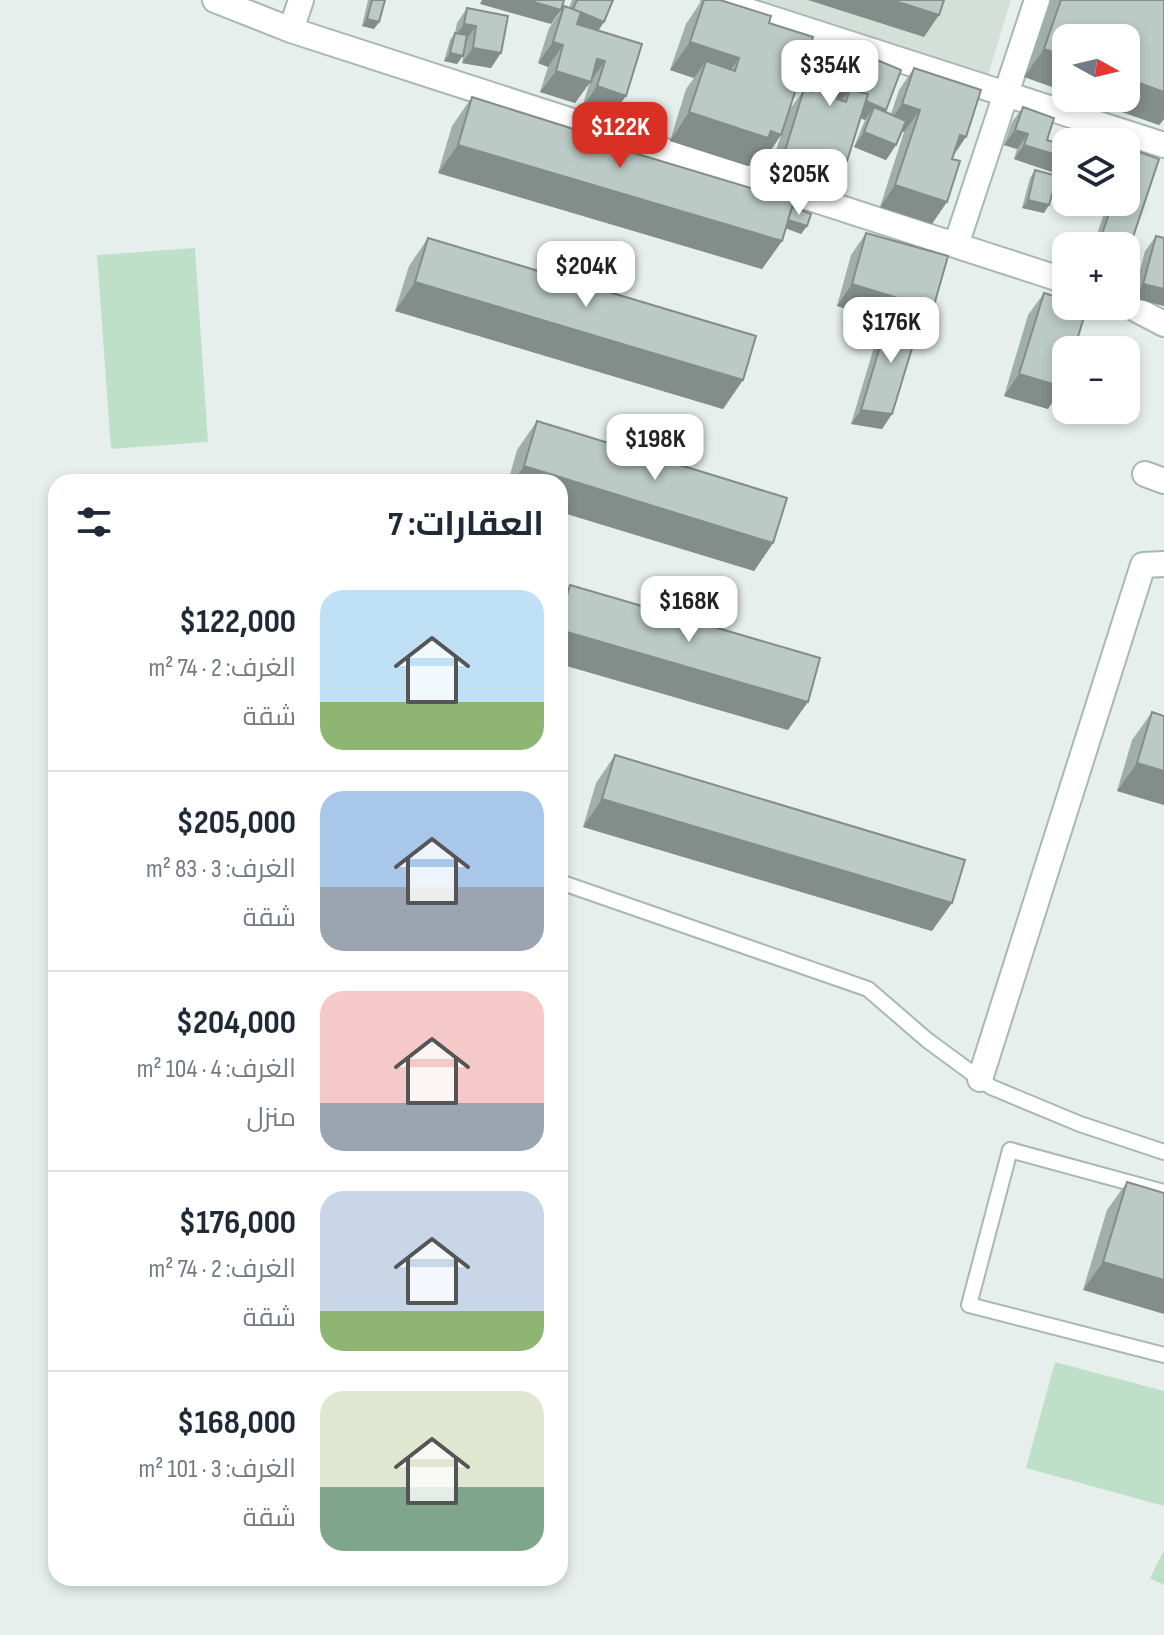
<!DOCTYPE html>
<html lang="ar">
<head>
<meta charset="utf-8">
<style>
	:root { --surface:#fff; --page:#f6f6f7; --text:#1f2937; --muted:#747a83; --line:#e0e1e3; --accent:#d93025 }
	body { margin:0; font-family:"Sofia Sans Condensed",Cairo,sans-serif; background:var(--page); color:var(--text); direction:rtl; height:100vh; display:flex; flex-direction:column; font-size:30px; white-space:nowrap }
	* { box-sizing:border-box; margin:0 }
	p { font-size:26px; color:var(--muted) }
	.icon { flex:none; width:44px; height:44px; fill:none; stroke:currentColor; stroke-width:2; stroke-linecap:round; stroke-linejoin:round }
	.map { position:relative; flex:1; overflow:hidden; direction:ltr }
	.details { position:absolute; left:48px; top:474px; width:520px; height:1112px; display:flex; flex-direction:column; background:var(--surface); border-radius:24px; box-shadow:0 4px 12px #0003; direction:rtl }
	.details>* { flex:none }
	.needle { width:52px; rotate:98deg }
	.fabs { position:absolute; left:1052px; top:24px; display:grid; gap:16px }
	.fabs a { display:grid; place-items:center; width:88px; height:88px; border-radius:16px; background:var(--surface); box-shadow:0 4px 12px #0003; font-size:40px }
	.price { position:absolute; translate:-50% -68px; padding:0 18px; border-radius:16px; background:#fff; color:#222; font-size:26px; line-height:52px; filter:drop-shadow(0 2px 4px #0008) }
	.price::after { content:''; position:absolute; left:50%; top:48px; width:24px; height:18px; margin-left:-12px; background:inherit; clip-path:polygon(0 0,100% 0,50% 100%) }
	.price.selected { background:var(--accent); color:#fff }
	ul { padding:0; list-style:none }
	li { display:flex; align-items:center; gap:24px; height:200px; padding:0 24px }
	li+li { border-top:2px solid var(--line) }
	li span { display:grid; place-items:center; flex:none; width:224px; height:160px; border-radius:24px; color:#555 }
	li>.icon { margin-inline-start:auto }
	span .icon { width:96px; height:96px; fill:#fffc; stroke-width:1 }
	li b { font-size:34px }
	h2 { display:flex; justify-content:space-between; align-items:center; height:96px; padding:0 24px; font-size:34px }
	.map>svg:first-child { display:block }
	.built { fill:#d4dfda }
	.green { fill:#bfe0c8 }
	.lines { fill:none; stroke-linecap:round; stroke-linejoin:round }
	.lane-casing { stroke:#a8b8b2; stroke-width:18 }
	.street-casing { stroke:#a8b8b2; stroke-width:28 }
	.lane { stroke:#fff; stroke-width:14 }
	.street { stroke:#fff; stroke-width:24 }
	.wall { fill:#a1aea9 }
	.shaded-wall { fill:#838d89 }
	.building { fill:#bbcac4; stroke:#838d89; stroke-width:2 }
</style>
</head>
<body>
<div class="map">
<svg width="1164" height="1635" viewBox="0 0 1164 1635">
	<rect width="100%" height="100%" fill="#e6efeb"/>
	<path class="built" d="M756,0h255l-23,75z"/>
	<path class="green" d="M195,248l13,194 -97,7 -14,-194z
		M1055,1362l109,29v115l-138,-38z
		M1164,1550v35l-14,-7z"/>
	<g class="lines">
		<defs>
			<path id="lane" d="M560,882l308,107 59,51 64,47 89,37 84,28
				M1164,1192l-154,-42 -41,155 195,50"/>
			<path id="street" d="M215,0l76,30 775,251
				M714,0l450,145
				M291,30l10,-30
				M956,245l81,-245
				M1126,304l38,20
				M1145,474l19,7
				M980,1079l163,-514 21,-1"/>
		</defs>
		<use href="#lane" class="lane-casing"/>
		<use href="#street" class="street-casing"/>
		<use href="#lane" class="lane"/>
		<use href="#street" class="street"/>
	</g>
	<path class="wall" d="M368,0h17l-6,22 -5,7 -12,-3z
		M572,0h41l-15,31 44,13 -31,73 -29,-9 7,-24 -14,19 -35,-11 8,-25 -10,-4 11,-35 15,-22 5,2z
		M702,0h18l49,23 20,87 16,-21 7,-26 16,-21 33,29 9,-14 16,53 -2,2 7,2 8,-24 15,-22 39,88 -21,68 -52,-17 24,-75 -2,-1 -6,14 -10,15 -32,-13 11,-27 -5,-2 -28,64 -28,-8 -5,7 -30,-9 12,-37 -19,28 -9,-3 -5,6 -78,-25 16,-52 8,-11 -24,-8 16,-46z
		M1051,0h113v119l-5,6 -77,-27h44l-102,-21z
		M467,8l41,8 -17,52 -29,-5 4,-22 -9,23 -13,-3 6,-21 5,-7 2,-10z
		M472,97l109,40 211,70 15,19 -6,8 -15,-6 -4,13 -20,28 -324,-96 14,-47z
		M1023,107l24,33 5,32 -38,-13 3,-10 -13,-4 8,-23z
		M1131,149l-5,97h-33l15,-44h18v-46z
		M1035,170l9,43 -22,-5 8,-30z
		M866,233l52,98 -26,83 -10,15 -31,-5 29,-97 4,-6 -47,-15 14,-51z
		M1156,236l8,2v68l-31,-8 12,-47z
		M428,238l315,142 -20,29 -328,-98 14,-45z
		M1044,293l4,116 -44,-13 24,-81z
		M537,421l236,122 -19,28 -194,-89h-52l9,-32z
		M570,585l218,145 -228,-66v-65z
		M1152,712l12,4v89l-47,-14 15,-51z
		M615,755l317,176 -349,-104 13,-44z
		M1127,1182l37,11 -81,97 24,-80z"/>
	<path class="shaded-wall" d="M482,0h45l34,10 -10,14 -71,-20z
		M808,0h84l47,15 -15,22z
		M573,10l31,12 -10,15 -32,-12z
		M367,19l12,3 -5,7 -12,-3z
		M464,24l12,2 -10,14 -12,-2z
		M553,42l10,3 -15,22 -10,-4z
		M690,42l49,16 -20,28 -13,-25 -12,17 -24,-8z
		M473,48l28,5 -10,15 -29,-5z
		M1044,49l22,8v35l-42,-15z
		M450,53l13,3 -6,8 -13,-3z
		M597,59l8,2 -30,42 -35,-11 16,-21z
		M1126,78l38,14v27l-5,6 -77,-27h44z
		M841,84l14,4 -9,13 4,-12 -14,20 -10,-3z
		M597,86l29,10 -15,21 -29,-9z
		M854,97l32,13 -11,15 -1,-18 -9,13 -21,-9z
		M902,104l18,6 -16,22 -17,-6z
		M689,112l82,19 10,4 -19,28 -9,-3 -5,6 -78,-25z
		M1015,130l13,4 -11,15 -13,-4z
		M864,132l32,13 -10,15 -32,-13z
		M960,135l6,2 -15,22z
		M458,145l324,96 -20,28 -324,-96z
		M1024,145l39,12 -11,15 -38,-13z
		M785,151h31l31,10 -15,21 -28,-8 -5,7 -30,-9z
		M895,185l52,17 -15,22 -52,-17z
		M1028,200l21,5 -5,8 -22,-5z
		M785,218l22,8 -6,8 -21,-8z
		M415,282l328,98 -20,29 -328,-98z
		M852,284l81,25 -15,22 -28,-18 -6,8 -47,-15z
		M1143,284l21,5v17l-31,-8z
		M1019,374l44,13 -15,22 -44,-13z
		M861,410l31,4 -10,15 -31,-5z
		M524,466l249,77 -19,28 -194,-59v-30h-47z
		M560,630l248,72 -20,28 -228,-66z
		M1137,763l27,8v34l-47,-14z
		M602,799l350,104 -20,28 -349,-104z
		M1103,1262l61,18v34l-81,-24z"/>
	<path class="building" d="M372,0h13l-6,22 -12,-3z
		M527,0h37l-3,10z
		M577,0h36l-9,22 -31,-13z
		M704,0h16l51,16 -2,7 44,14 -32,98 -10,-4 -3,7 -79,-26 17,-51 29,10 4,-13 -49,-16z
		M892,0h52l-5,15z
		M1061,0h103v92l-38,-14v-40h-60v19l-22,-8z
		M564,6l17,6 -4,12 65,20 -16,52 -29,-10 8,-25 -8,-2 -6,23 -35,-11 7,-26 -10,-3z
		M467,8l41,8 -7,37 -28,-5 3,-22 -12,-2z
		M455,33l12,2 -4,21 -13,-3z
		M828,42l38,12 -11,34 -14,-4 -4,15 9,3 4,-13 18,5 -21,67 -31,-10 -2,9 -29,-9 19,-62 8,3z
		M870,57l31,13 -15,40 -20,-9 2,-7 -12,-3z
		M914,68l67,22 -15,47 -6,-2 -8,24 8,2 -13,41 -52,-17 25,-75 -18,-6z
		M472,97l111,35 -2,5 213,64 -12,40 -324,-96z
		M874,107l32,14 -10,24 -32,-13z
		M1023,107l31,11 -7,22 19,6 -3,11 -39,-12 4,-11 -13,-4z
		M1131,149l28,10 -33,99v-12h-28l15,-44h13v-39z
		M1035,170l22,6 -8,29 -21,-5z
		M792,207l19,7 -4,12 -19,-6z
		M866,233l82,23 -15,53 -81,-25z
		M1156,236l8,2v51l-21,-5z
		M428,238l328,98 -13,44 -328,-98z
		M1044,293l22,7v6l21,1 -13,43h-8v27l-3,10 -44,-13z
		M890,313l30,9 -28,92 -31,-4z
		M537,421l250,77 -14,45 -249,-77z
		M570,585l250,73 -12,44 -248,-72v-10z
		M1152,712l12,4v55l-27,-8z
		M615,755l350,105 -13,43 -350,-104z
		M1127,1182l37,11v87l-61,-18z"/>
</svg>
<div class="fabs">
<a><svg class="needle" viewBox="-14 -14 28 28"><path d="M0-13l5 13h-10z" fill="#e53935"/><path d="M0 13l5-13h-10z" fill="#747a83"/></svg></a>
<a><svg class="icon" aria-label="layers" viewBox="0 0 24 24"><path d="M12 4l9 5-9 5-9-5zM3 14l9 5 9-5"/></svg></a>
<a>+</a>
<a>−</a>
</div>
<b class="price" style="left:830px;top:108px">$354K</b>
<b class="price selected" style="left:620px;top:170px">$122K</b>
<b class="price" style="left:799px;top:217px">$205K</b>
<b class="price" style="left:586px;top:309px">$204K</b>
<b class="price" style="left:891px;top:365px">$176K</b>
<b class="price" style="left:655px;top:482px">$198K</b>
<b class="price" style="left:689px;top:644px">$168K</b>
<section class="details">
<h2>العقارات: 7<svg class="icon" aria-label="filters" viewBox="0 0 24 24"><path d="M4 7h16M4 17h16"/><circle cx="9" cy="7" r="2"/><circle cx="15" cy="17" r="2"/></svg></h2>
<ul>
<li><span style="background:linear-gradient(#bfe0f5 70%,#8fb573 0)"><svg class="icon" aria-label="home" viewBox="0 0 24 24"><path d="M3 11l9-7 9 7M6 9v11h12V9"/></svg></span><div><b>$122,000</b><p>الغرف: 2 · 74 m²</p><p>شقة</p></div></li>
<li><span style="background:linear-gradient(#a9c7e8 60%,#9aa5b1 0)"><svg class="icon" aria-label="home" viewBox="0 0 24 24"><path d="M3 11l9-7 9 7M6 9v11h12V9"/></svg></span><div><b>$205,000</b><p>الغرف: 3 · 83 m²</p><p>شقة</p></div></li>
<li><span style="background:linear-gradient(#f6c9c9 70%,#9aa5b1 0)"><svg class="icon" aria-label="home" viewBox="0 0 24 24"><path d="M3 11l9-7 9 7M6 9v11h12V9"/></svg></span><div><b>$204,000</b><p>الغرف: 4 · 104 m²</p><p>منزل</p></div></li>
<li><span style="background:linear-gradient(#c9d6e8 75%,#8fb573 0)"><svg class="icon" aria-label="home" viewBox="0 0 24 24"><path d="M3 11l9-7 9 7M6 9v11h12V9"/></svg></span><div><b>$176,000</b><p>الغرف: 2 · 74 m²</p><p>شقة</p></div></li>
<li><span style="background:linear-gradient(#dfe7d0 60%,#7fa58c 0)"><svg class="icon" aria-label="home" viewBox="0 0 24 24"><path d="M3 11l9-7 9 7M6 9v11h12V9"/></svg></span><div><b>$168,000</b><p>الغرف: 3 · 101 m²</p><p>شقة</p></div></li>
</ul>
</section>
</div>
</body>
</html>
